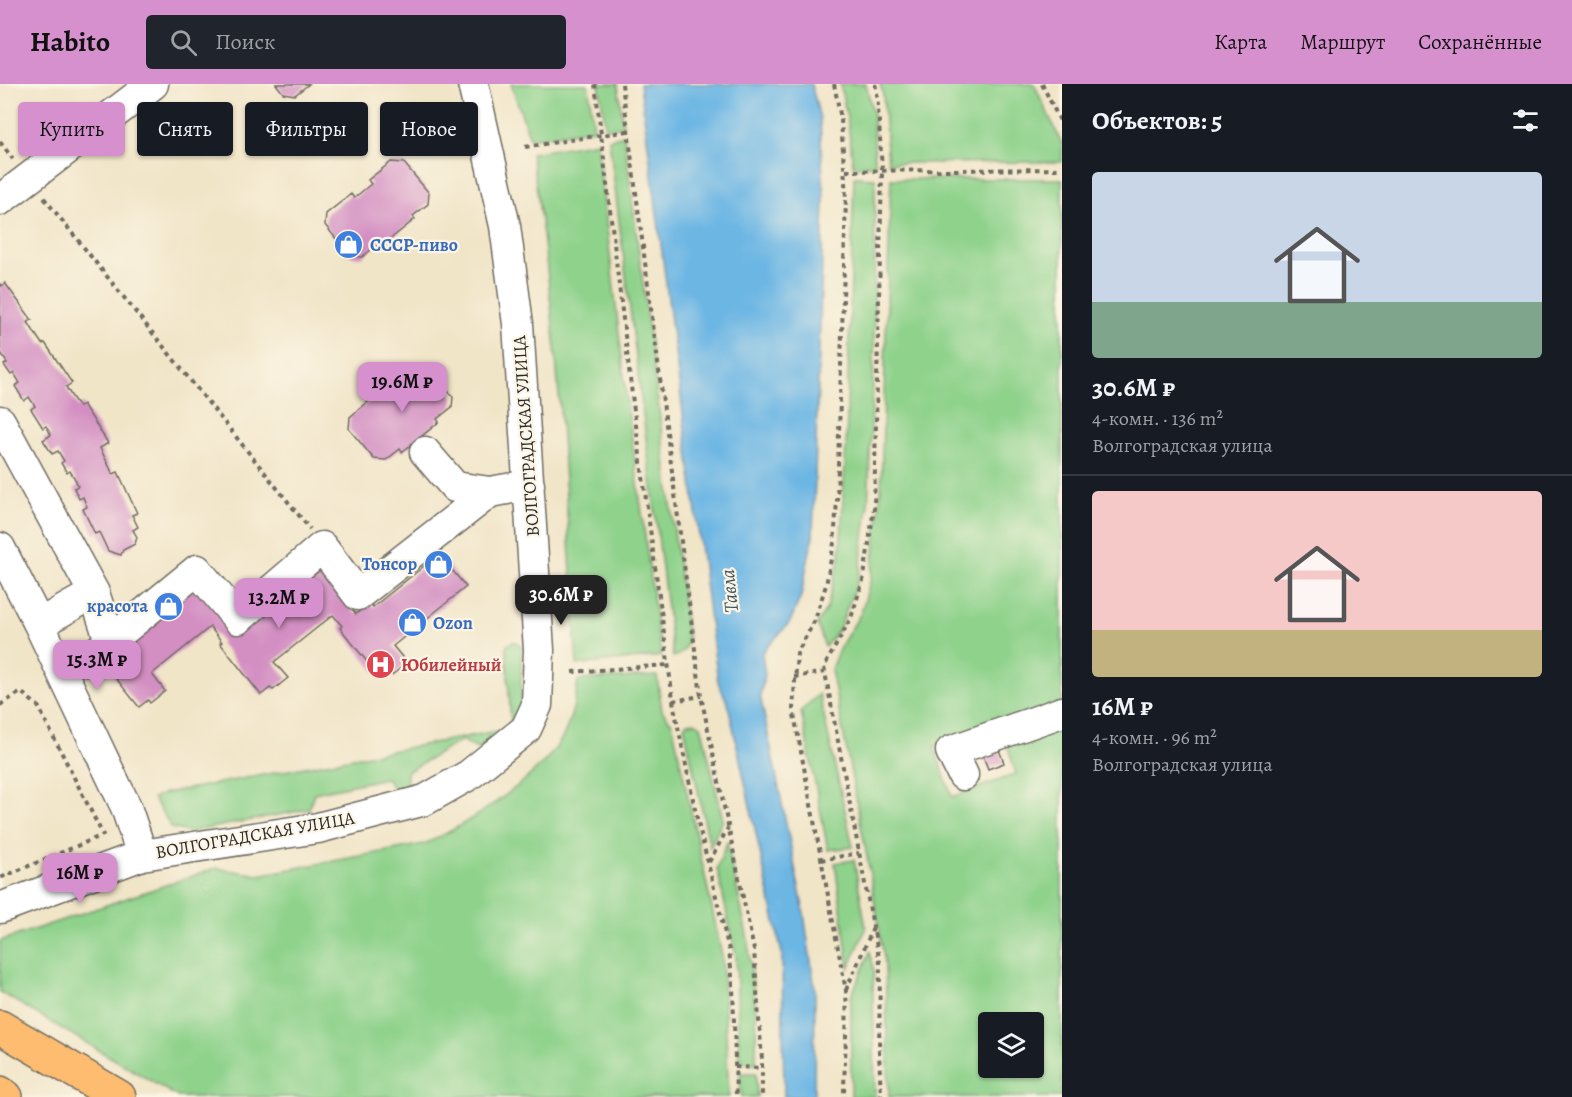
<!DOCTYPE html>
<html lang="ru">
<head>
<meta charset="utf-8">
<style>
	:root { --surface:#171b24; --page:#20242c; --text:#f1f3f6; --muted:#9ea1a6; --line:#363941; --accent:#d690ce }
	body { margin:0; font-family:Alegreya,serif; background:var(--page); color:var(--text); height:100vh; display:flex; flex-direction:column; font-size:22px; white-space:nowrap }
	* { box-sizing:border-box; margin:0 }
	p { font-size:20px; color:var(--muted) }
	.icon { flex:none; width:33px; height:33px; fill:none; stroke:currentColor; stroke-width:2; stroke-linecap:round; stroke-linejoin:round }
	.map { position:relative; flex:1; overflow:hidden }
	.drawer { display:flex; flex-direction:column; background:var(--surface); width:510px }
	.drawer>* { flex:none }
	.hud { position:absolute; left:18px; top:18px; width:570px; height:54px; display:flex; gap:12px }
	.fabs { position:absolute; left:978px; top:928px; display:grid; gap:12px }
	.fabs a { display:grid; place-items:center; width:66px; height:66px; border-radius:6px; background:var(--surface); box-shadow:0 2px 4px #0004; font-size:30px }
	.price { position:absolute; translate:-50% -51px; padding:0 14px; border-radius:12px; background:var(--accent); color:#111; font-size:20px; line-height:39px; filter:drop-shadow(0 2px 3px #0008) }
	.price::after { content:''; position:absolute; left:50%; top:36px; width:18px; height:14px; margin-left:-9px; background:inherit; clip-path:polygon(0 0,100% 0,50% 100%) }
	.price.selected { background:#222; color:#fff }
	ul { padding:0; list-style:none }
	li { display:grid; align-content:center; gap:12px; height:318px; padding:0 30px }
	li+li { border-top:2px solid var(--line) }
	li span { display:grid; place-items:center; height:186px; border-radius:6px; color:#555 }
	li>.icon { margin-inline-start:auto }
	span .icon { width:108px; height:108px; fill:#fffc; stroke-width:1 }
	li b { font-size:26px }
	h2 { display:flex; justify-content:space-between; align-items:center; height:72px; padding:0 30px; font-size:26px }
	.chip { padding:0 21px; border-radius:6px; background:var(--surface); box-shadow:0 2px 4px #0004; font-size:21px; line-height:54px }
	.chip.selected { background:var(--accent); color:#111 }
	header { display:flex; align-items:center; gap:36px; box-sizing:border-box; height:84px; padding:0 30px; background:var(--accent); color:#111 }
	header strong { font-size:28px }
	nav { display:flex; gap:33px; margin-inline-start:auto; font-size:21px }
	.search { width:420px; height:54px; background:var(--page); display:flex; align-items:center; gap:15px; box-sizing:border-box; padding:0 21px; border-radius:6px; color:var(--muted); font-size:22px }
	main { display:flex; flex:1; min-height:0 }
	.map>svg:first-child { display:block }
	.green { fill:#8ed28b; stroke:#5c7e5b; stroke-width:1.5; fill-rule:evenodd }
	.water { fill:#6cb6e4; stroke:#4c7088; stroke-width:1.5 }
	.building { fill:#d38ec2 }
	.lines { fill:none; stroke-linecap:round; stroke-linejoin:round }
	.minor-casing { stroke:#706c62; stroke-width:33 }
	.major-casing { stroke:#706c62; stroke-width:36 }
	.path { stroke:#706c62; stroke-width:4; stroke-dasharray:4.5 4.5; stroke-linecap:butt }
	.minor { stroke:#fff; stroke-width:30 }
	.major { stroke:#fdbc70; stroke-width:33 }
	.labels { text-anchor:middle; stroke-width:4.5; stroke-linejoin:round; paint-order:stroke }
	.shop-label { font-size:18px; font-weight:bold; fill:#366cbe; stroke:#fcf5e5; text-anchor:start }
	.street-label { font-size:18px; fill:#2b2b2b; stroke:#fcf5e5 }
	.health-label { font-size:18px; font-weight:bold; fill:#be3a42; stroke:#fcf5e5; text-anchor:start }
	.water-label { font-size:20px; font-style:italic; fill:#3e5562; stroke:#fcf5e5 }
</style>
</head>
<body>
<header>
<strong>Habito</strong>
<div class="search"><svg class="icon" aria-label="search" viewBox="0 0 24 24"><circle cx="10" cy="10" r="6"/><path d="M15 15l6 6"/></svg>Поиск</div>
<nav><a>Карта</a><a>Маршрут</a><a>Сохранённые</a></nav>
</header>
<main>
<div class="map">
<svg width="1062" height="1013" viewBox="0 0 1062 1013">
	<rect width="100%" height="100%" fill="#fcf5e5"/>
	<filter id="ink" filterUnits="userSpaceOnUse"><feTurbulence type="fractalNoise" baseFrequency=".0167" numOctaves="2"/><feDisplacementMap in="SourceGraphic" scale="12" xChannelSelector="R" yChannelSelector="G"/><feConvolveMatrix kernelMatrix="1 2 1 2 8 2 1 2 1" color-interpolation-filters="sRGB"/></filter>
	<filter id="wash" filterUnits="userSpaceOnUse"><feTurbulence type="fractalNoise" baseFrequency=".008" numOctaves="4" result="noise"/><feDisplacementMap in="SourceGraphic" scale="24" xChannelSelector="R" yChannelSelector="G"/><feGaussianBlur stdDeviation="1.35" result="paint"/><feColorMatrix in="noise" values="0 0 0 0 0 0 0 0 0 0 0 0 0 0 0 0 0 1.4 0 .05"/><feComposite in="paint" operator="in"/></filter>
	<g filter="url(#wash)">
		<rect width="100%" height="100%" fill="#f1e5c8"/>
		<path class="green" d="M511,0h77l6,45 -64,10z
			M599,0h19l5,42 -17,3z
			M840,0h26l7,30 2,51 -22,1 -5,-43z
			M880,0h154l28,60v18l-174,1 -5,-69z
			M624,51l64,504c-2,10 -5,15 -15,18l-64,-518z
			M597,58l30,260 34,254 -84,9c-12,-171 -18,-343 -46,-512z
			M854,93l21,1 -1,181 -6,148 -9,70 -20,52 -14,18 -8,-23 10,-16 13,-52 6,-111z
			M891,95h171v523l-128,45 18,50 64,-23 -11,-37 57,-20v380h-173l-4,-133 -17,-102 -37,-193 8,-20 22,-36 10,-34 10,-88zM988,939h46v45h-46z
			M512,558h5l4,5v61l-10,17 -5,-79z
			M657,592l5,35 10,12 50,232 7,142h-551l-178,-105v-51l216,-73 43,7 165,-31c41,-17 125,-72 142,-114 7,-16 10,-33 12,-50z
			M819,610l34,153 -25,3 -27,-139z
			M695,638l6,4 2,7 20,87 -13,27 -26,-121 3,-3z
			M508,645l-31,20 -15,-9 -55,32 -1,19 -9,2 -11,-15 -72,15 -5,16 -120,23 -17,-4 -19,-30 13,-5z
			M727,758l21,98 8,73v50h-11l-6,-7 -3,-100 -19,-88z
			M854,776l12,68 -17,40 -14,-105z
			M870,868l4,18 -1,23 2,104h-24v-100z
			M740,989h16l1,24h-16z"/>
		<path class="water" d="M640,0h171l9,34 4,82 -11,336 -12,60 -11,26 -28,31 3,22 -5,20 43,212 12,82 -1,108h-30l-2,-143 -54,-250 -10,-22z"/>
		<g id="blocks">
			<path class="building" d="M276,0h33l-14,11 -12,-2z
				M391,78l13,1 25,30 -1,11 -15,12 2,3 -37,30 -2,-3 -14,11 -12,-1 -25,-31 1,-11 25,-20 3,4 17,-14 -3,-4z
				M5,199l27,37 -4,2 8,13 6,9 3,-1 27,40 -6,4 6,10 7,10 4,-3 25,39 -8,5 13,26 5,-2 19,41 -5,2 6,12 -5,3 4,7 -2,7 -12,6 -2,5 -13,-4 -9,-19 -4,2 -12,-25 4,-2 -4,-10 -4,2 -5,-11 4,-2 -3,-7 -5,-8 -3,2 -6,-10 3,-2 -6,-10 -6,3 -9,-14 8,-5 -5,-9 -3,2 -12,-19 4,-3 -6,-9 -5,4 -9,-15 5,-3 -6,-10 -3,2 -7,-10 3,-2 -7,-12v-67l2,2z
				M415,281l13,1 25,31 -1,10 -15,12 2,3 -37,30 -2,-3 -14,11 -12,-1 -25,-30 1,-12 24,-20 4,5 17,-15 -3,-4z
				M439,470l27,33 -73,59 14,17 -15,12 -2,-3 -9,7 -41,-51 2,-2 -9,-11 -59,47 14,16 -15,12 -3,-2 -9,7 -41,-52 2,-1 -12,-15 -58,47 13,17 -15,12 -2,-3 -9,7 -41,-51 100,-73 56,40 66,-53 36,44 14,-11 3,4z
				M998,663l6,16 -16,6 -6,-16z"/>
		</g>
	</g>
	<g filter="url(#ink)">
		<use href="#blocks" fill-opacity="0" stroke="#706c62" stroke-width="1.5"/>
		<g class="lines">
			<defs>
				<path id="minor" d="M0,116l153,-116
					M0,337l94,172 16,48
					M425,368l30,35 35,5
					M0,464l39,76 87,183 16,48
					M39,540l55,-31
					M87,576l110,-90 41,49 84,-72 36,48 132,-103 39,-7
					M963,691l-12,-24 111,-39
					M0,824l142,-53 176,-27 107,-28 44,-25 57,-46 11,-24 2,-55 -21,-326 -13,-98 -32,-142"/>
				<path id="major" d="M0,943l119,70
					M0,1009l6,4"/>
			</defs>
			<use href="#minor" class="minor-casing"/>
			<use href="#major" class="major-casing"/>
			<path class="path" d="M595,0l38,319 41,304 22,107 33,136 4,35 3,112
				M622,0l79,612 53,254 8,110v37
				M834,0l7,35 5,79 -9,302 -3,43 -8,42 -11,35 -18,33 -4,56 53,282c2,35 -2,70 -2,106
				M875,0l2,8 5,78 -8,338 -10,69 -13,41 -27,49 56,296 -1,90 2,44
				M1042,0l20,41
				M0,58l13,17
				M525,63l103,-16
				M846,87l216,-2
				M44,114l266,331
				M572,588l96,-7
				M794,593l31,-5
				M673,617l28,-5
				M0,621l21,-13 17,14 65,129 -103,43
				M821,776l38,-7
				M709,778l19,-34
				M846,906l27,-62
				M735,983l27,1"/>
			<use href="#minor" class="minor"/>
			<use href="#major" class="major"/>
		</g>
	</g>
	<defs>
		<symbol id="shop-disc" viewBox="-11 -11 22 22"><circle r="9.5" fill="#3f7fe0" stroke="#fcf5e5"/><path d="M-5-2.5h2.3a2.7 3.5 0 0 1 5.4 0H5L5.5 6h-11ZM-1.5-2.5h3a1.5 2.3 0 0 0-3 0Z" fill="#fff"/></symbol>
		<symbol id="hospital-disc" viewBox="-11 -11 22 22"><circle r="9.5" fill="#e0444e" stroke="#fcf5e5"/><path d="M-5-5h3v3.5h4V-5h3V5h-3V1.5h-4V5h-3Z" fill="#fff"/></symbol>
	</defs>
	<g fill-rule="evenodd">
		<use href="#shop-disc" x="332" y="144" width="33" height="33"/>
		<use href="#shop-disc" x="422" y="464" width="33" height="33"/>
		<use href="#shop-disc" x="152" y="506" width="33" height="33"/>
		<use href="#shop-disc" x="396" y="522" width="33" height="33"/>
		<use href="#hospital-disc" x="364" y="564" width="33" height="33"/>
	</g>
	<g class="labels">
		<g class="shop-label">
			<text x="370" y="167">СССР-пиво</text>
			<text x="417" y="486" text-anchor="end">Тонсор</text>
			<text x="148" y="528" text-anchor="end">красота</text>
			<text x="433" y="545">Ozon</text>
		</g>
		<g class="street-label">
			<text transform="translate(526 352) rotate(-94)" y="6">ВОЛГОГРАДСКАЯ УЛИЦА</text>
			<text transform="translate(255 751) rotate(-10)" y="6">ВОЛГОГРАДСКАЯ УЛИЦА</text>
		</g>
		<g class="health-label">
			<text x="401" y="587">Юбилейный</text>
		</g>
		<g class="water-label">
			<text transform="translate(729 507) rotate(-96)" y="7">Тавла</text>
		</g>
	</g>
</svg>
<div class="fabs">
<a><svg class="icon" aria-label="layers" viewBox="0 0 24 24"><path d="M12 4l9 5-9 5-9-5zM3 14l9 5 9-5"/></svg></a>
</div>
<b class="price" style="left:402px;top:329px">19.6M ₽</b>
<b class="price selected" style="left:561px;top:542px">30.6M ₽</b>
<b class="price" style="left:279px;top:545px">13.2M ₽</b>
<b class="price" style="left:97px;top:607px">15.3M ₽</b>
<b class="price" style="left:80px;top:820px">16M ₽</b>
<div class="hud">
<a class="chip selected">Купить</a>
<a class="chip">Снять</a>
<a class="chip">Фильтры</a>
<a class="chip">Новое</a>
</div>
</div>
<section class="drawer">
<h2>Объектов: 5<svg class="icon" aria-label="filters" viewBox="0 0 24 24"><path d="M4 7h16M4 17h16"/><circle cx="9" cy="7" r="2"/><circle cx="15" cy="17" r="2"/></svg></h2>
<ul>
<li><span style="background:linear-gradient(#c9d6e8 70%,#7fa58c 0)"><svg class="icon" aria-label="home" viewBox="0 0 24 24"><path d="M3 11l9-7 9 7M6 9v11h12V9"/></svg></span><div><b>30.6M ₽</b><p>4-комн. · 136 m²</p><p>Волгоградская улица</p></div></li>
<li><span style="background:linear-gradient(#f6c9c9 75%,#c2b280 0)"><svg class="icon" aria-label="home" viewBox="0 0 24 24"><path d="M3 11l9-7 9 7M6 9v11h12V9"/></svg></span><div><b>16M ₽</b><p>4-комн. · 96 m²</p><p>Волгоградская улица</p></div></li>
</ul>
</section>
</main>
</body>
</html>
